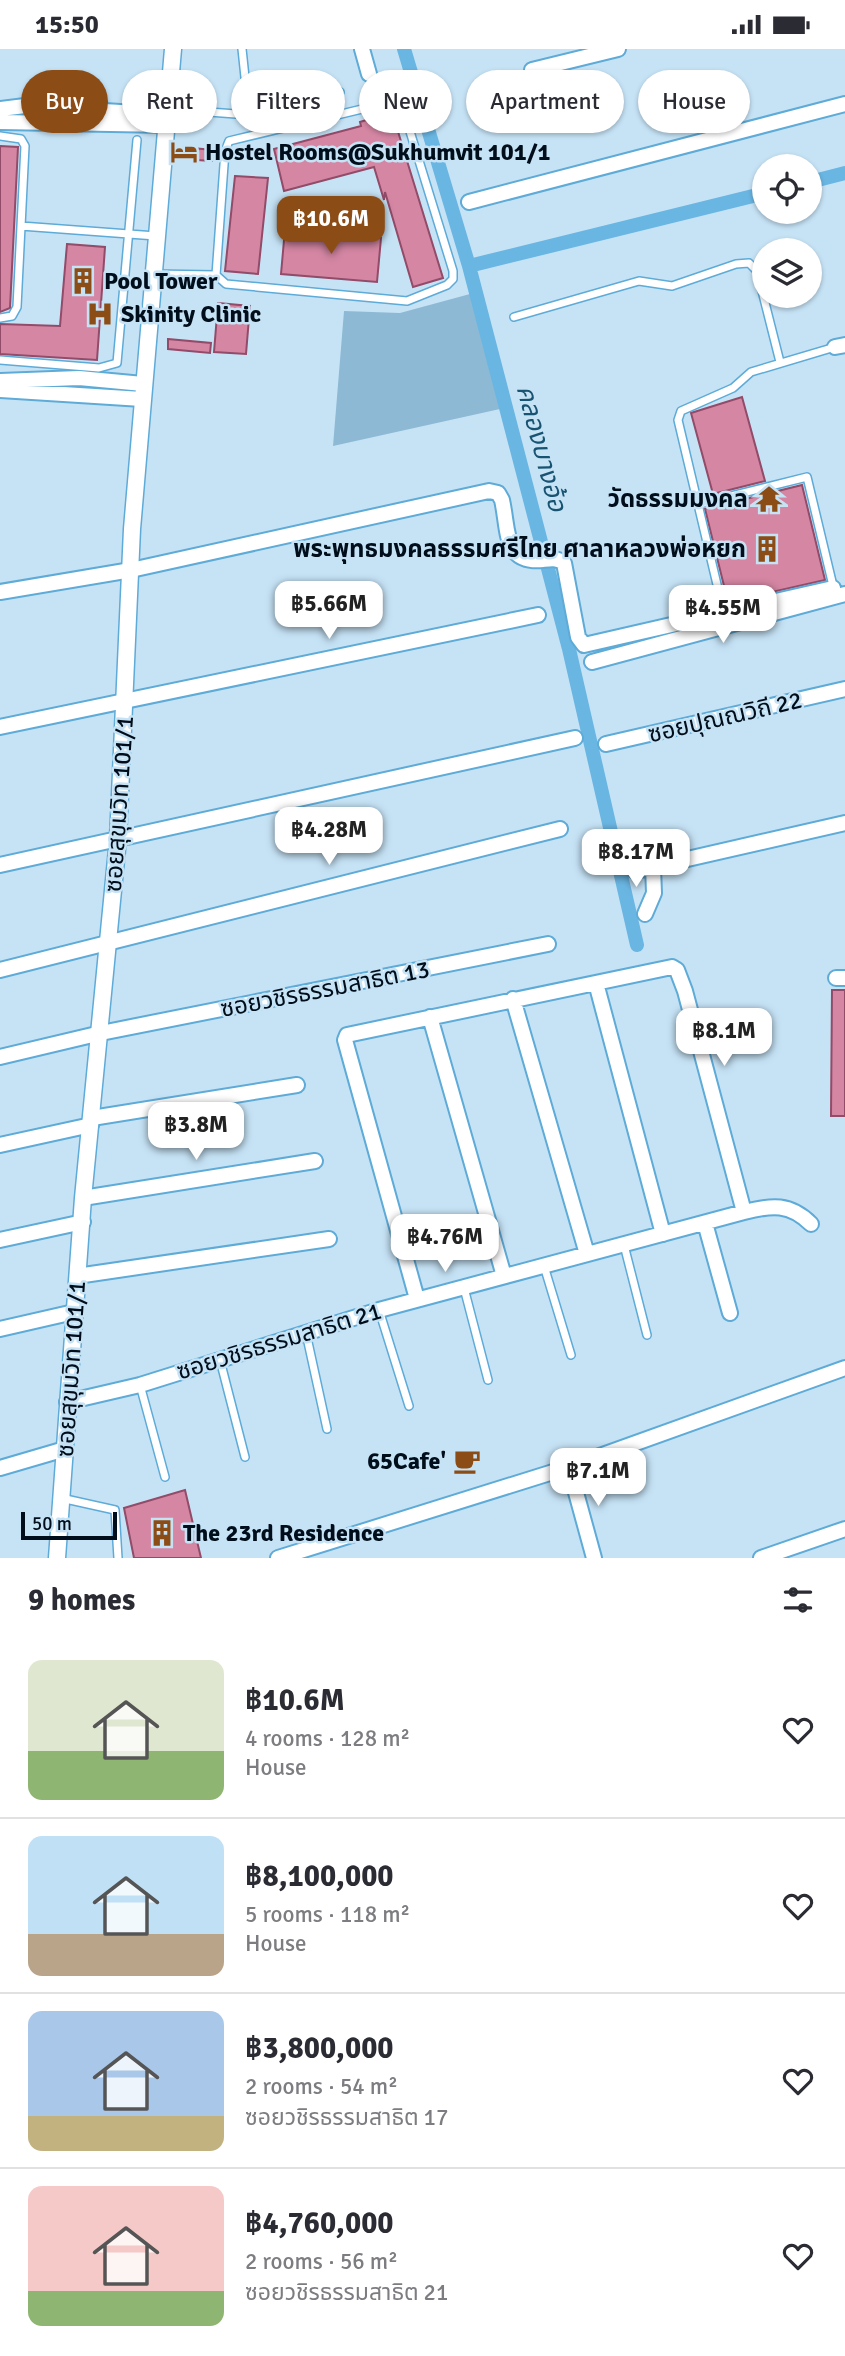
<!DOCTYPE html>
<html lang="en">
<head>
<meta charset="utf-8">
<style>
	:root { --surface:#fff; --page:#f2f2f3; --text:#2b2b33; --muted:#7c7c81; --line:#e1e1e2; --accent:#8c4c15 }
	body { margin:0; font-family:Signika,"Noto Sans Thai",sans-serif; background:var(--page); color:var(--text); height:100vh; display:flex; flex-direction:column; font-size:26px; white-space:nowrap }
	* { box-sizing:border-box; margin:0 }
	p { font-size:23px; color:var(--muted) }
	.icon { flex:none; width:38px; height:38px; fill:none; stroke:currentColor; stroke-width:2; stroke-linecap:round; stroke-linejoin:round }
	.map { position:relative; height:1509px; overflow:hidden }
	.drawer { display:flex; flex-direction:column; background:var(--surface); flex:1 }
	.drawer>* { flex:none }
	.guide { position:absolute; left:21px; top:21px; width:803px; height:63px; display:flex; gap:14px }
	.buttons { position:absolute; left:752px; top:105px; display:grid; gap:14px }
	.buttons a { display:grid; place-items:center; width:70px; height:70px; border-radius:50%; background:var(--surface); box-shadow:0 2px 5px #0004; font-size:35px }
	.scale { position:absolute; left:21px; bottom:18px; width:96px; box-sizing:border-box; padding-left:7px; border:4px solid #000e1b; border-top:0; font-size:19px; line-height:24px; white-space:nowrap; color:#000e1b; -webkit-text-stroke:5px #c6e3f6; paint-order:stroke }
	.price { position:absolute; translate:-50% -60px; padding:0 16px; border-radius:14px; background:#fff; color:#222; font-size:23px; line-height:46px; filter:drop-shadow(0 2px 4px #0008) }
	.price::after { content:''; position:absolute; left:50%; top:42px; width:21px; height:16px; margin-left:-10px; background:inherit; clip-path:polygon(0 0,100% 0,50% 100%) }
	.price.current { background:var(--accent); color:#fff }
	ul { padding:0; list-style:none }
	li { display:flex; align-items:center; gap:21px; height:175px; padding:0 28px }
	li+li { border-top:2px solid var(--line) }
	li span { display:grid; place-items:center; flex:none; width:196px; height:140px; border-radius:14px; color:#555 }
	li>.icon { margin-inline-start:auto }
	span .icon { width:84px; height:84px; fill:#fffc; stroke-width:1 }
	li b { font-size:30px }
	h2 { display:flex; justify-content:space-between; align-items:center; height:84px; padding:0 28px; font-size:30px }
	.chip { padding:0 24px; border-radius:32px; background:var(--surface); box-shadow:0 2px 5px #0004; font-size:24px; line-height:63px }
	.chip.current { background:var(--accent); color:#fff }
	.status { display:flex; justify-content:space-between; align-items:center; height:49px; padding:0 35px; background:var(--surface); direction:ltr }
	.status svg { height:19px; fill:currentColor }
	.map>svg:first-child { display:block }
	.green { fill:#8eb9d4 }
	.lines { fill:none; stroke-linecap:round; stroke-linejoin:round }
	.canal { stroke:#6ab6e3; stroke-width:14 }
	.building { fill:#d486a3; stroke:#924b68; stroke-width:2 }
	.service-casing { stroke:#5eabd8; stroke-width:10 }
	.minor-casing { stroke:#5eabd8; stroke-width:18 }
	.tertiary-casing { stroke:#5eabd8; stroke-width:19 }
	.service { stroke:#fff; stroke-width:7 }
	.minor { stroke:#fff; stroke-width:14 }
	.tertiary { stroke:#fff; stroke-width:16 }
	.labels { text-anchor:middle; stroke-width:5; stroke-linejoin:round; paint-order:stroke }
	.poi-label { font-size:24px; font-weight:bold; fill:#000e1b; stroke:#c6e3f6; text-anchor:start }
	.street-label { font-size:24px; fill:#000e1b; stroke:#c6e3f6 }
	.water-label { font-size:26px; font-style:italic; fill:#185371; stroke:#c6e3f6 }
</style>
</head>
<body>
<div class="status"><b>15:50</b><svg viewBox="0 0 49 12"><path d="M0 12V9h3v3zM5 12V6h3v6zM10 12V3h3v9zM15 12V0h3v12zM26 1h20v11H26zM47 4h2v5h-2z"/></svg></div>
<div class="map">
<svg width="845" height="1509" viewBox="0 0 845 1509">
	<rect width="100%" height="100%" fill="#c6e3f6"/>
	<path class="green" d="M481,242l28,116 -176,39 11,-135 56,2z"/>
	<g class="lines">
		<path class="canal" d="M404,0l65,217 100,383 68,296
			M810,133l35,-9
			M469,217l296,-73"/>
	</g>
	<path class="building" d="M392,63l51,166 -30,9 -28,-95 -1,8 -10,-33 -90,24 -10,-42 87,-23 -1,-4z
		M0,97l18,1 -8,161 -10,4z
		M181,98l32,3 -1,11 -32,-2z
		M235,127l33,2 -10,96 -33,-3z
		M285,180l96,9 -4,44 -96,-8z
		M67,195l38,3 -8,113 -97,-6v-30l60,2z
		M218,254l32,3 -4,48 -32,-2z
		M168,290l43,4 -1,10 -42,-4z
		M742,348l23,84 -52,13 -22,-81z
		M802,436l23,95 -97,22 -23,-93z
		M832,941h13v126h-14z
		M185,1441l16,68h-67l-10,-50z"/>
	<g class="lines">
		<defs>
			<path id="service" d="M242,0l7,66
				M169,60l80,6 91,-23
				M0,87l21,3 4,7 -8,161 -5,9 -12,2
				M21,177l135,10
				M153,225l63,1 9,-124 4,-10 154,-37h13l8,8 49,159v8l-6,6 -40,16 -181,-17 -10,-9
				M514,268l125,-36 33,5 64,-22 13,-1 8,8 23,91
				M0,311l99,8 18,-5 20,-223
				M699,455l108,-27 27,113
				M724,565l-46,-194 3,-9 52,-23 18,-16 84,-25
				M624,1196l23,90
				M544,1217l27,89
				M464,1239l24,92
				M379,1261l30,96
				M306,1284l21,96
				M220,1311l25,97
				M140,1336l25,92
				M61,1449l54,12 3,48"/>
			<path id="minor" d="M362,0l7,25
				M532,21l86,-21
				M0,60l25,-3 143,9
				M0,73l166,3
				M469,153l376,-98
				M835,298l10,-2
				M0,332l79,-3 64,6
				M0,341l142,9
				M0,543l131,-22 358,-79 9,2 4,7c7,31 1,64 41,60 8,-1 14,-2 21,3l14,74 6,8 249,-57
				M592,613l253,-68
				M0,678l538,-112
				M606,695l239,-55
				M0,816l575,-127
				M635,822l210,-48
				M645,865l9,-21 -1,-26
				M0,921l560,-141
				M836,929h9
				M596,934l67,251
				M513,950l74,255
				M430,968l74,259
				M0,1008l101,-24 447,-89
				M92,1069l205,-33
				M0,1096l91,-20
				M83,1149l232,-37
				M705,1174l25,90
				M0,1191l83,-18
				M77,1227l252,-37
				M417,1250l-72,-259 2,-5 325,-68 5,3 8,21 59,221
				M0,1280l74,-17
				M67,1353l73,-17 239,-75 365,-98c28,-7 46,-9 67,12
				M569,1418l25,91
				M0,1419l65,-19
				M278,1509l291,-91 276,-99
				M761,1509l84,-29"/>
			<path id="tertiary" d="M57,1509l26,-360 35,-359 14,-310 41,-480"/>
		</defs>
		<use href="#service" class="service-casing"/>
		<use href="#minor" class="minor-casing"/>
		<use href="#tertiary" class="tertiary-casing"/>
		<use href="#service" class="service"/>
		<use href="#minor" class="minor"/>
		<use href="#tertiary" class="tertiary"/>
	</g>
	<defs>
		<symbol id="hotel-bare" viewBox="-9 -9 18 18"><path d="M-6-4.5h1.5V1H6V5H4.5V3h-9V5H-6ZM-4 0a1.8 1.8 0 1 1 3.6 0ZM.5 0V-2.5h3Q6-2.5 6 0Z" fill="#8c4c15" stroke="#c6e3f6" stroke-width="2.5" paint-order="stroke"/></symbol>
		<symbol id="building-bare" viewBox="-9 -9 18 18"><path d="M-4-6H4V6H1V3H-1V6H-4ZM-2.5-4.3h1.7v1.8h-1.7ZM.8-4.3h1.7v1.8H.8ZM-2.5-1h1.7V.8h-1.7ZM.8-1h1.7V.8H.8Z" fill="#8c4c15" stroke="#c6e3f6" stroke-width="2.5" paint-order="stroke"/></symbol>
		<symbol id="hospital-bare" viewBox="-9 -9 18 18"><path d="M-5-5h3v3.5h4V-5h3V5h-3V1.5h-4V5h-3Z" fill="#8c4c15" stroke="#c6e3f6" stroke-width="2.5" paint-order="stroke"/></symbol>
		<symbol id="temple-bare" viewBox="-9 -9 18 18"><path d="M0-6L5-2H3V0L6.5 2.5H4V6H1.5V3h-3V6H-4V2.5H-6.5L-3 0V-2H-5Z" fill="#8c4c15" stroke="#c6e3f6" stroke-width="2.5" paint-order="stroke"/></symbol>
		<symbol id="cafe-bare" viewBox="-9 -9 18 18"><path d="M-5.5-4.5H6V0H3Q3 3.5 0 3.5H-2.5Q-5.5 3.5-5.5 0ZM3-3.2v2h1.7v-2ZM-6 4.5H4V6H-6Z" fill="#8c4c15" stroke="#c6e3f6" stroke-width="2.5" paint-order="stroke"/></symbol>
	</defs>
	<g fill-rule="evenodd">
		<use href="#hotel-bare" x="165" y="84" width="38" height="38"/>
		<use href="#building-bare" x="64" y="213" width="38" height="38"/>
		<use href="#hospital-bare" x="81" y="246" width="38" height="38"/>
		<use href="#temple-bare" x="750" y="431" width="38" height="38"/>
		<use href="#building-bare" x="748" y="481" width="38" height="38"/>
		<use href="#cafe-bare" x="448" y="1393" width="38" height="38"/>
		<use href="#building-bare" x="143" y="1465" width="38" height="38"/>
	</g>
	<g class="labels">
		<g class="poi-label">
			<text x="205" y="111">Hostel Rooms@Sukhumvit 101/1</text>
			<text x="104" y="240">Pool Tower</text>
			<text x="121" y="273">Skinity Clinic</text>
			<text x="748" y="458" text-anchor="end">วัดธรรมมงคล</text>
			<text x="746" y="508" text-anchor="end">พระพุทธมงคลธรรมศรีไทย ศาลาหลวงพ่อหยก</text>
			<text x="446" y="1420" text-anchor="end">65Cafe'</text>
			<text x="183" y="1492">The 23rd Residence</text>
		</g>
		<g class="street-label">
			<text transform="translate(725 668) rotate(-13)" y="8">ซอยปุณณวิถี 22</text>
			<text transform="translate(119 755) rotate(-86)" y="8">ซอยสุขุมวิท 101/1</text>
			<text transform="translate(325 940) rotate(-11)" y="8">ซอยวชิรธรรมสาธิต 13</text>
			<text transform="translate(279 1292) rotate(-17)" y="8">ซอยวชิรธรรมสาธิต 21</text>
			<text transform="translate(71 1320) rotate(-86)" y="8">ซอยสุขุมวิท 101/1</text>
		</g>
		<g class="water-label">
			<text transform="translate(542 399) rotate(75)" y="9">คลองบางอ้อ</text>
		</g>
	</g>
</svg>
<div class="buttons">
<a><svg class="icon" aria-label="locate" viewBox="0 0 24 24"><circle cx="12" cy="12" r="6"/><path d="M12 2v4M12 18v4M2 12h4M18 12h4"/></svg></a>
<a><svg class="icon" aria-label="layers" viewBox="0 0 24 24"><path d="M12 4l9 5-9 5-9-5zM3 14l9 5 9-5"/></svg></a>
</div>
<div class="scale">50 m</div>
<b class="price current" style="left:331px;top:207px">฿10.6M</b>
<b class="price" style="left:329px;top:592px">฿5.66M</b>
<b class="price" style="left:723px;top:596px">฿4.55M</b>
<b class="price" style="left:329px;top:818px">฿4.28M</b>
<b class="price" style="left:636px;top:840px">฿8.17M</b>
<b class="price" style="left:724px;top:1019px">฿8.1M</b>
<b class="price" style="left:196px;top:1113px">฿3.8M</b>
<b class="price" style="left:445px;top:1225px">฿4.76M</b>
<b class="price" style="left:598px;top:1459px">฿7.1M</b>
<div class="guide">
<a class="chip current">Buy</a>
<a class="chip">Rent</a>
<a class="chip">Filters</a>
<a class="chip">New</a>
<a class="chip">Apartment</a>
<a class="chip">House</a>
</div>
</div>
<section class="drawer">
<h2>9 homes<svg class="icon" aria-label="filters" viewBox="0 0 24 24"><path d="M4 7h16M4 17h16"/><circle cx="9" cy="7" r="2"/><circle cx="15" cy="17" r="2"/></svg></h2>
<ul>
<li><span style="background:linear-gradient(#dfe7d0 65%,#8fb573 0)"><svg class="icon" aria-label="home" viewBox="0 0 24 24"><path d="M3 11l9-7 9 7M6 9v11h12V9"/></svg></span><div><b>฿10.6M</b><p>4 rooms · 128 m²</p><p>House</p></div><svg class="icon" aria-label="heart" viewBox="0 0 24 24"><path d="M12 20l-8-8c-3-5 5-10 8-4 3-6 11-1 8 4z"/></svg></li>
<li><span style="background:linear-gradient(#bfe0f5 70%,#b9a48a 0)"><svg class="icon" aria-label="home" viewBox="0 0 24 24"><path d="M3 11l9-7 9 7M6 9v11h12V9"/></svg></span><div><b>฿8,100,000</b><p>5 rooms · 118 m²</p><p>House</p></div><svg class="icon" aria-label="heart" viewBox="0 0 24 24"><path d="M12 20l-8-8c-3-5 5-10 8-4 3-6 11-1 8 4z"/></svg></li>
<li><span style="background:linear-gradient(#a9c7e8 75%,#c2b280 0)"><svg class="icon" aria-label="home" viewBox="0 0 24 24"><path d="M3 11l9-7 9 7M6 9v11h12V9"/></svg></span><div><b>฿3,800,000</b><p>2 rooms · 54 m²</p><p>ซอยวชิรธรรมสาธิต 17</p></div><svg class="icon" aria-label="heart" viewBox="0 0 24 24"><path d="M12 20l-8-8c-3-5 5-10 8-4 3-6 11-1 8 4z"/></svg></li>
<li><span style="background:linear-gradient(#f6c9c9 75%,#8fb573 0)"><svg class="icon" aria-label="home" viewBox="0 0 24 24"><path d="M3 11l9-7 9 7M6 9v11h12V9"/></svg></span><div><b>฿4,760,000</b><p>2 rooms · 56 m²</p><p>ซอยวชิรธรรมสาธิต 21</p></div><svg class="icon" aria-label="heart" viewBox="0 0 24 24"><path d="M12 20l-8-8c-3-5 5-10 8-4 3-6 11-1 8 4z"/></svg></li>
</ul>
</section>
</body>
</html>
